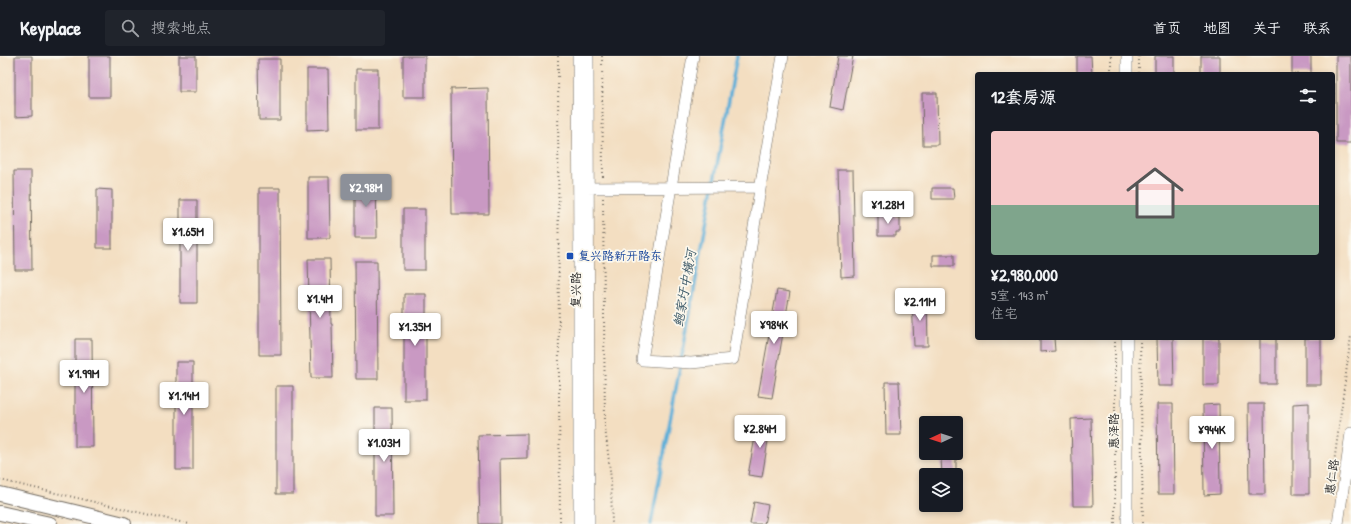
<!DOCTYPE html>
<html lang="zh">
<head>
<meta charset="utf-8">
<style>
	:root { --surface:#171b24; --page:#20242c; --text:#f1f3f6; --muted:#9ea1a6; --line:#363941; --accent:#8c9099 }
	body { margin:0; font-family:"Patrick Hand","LXGW WenKai TC",sans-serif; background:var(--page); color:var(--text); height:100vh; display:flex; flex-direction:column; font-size:15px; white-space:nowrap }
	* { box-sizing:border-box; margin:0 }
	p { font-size:13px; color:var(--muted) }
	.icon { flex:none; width:22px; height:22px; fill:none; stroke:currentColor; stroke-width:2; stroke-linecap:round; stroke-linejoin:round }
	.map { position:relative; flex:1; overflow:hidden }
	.details { position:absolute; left:975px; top:16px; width:360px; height:268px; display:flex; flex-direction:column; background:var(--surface); border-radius:4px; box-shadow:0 2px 6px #0003 }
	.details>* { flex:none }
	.needle { width:26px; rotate:267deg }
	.tools { position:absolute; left:919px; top:360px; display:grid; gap:8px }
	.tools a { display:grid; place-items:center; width:44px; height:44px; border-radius:4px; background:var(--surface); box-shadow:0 2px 6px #0003; font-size:20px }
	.price { position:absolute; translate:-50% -34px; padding:0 9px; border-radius:4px; background:#fff; color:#222; font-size:13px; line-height:26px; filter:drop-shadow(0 1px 2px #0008) }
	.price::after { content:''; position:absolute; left:50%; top:24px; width:12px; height:9px; margin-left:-6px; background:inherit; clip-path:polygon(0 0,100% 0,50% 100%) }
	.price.selected { background:var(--accent); color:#fff }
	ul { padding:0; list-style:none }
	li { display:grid; align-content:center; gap:8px; height:212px; padding:0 16px }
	li span { display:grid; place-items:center; height:124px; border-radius:4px; color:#555 }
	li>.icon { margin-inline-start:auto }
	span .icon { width:72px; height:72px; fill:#fffc; stroke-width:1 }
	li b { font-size:17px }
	h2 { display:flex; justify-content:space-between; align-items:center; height:48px; padding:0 16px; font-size:17px }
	header { display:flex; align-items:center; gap:24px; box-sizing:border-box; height:56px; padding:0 20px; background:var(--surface); border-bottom:1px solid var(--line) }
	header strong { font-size:19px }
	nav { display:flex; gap:22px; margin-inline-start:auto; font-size:14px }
	.search { width:280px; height:36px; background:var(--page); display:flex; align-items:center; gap:10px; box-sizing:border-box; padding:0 14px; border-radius:4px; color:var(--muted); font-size:15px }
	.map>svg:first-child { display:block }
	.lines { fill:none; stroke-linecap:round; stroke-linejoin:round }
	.stream { stroke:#5dafd8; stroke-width:3.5 }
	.building { fill:#c999c3 }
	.minor-casing { stroke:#716a60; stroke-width:12 }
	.major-casing { stroke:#716a60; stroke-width:16 }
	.path { stroke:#716a60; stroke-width:2; stroke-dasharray:1 3; stroke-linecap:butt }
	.minor { stroke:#fff; stroke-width:11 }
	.major { stroke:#fff; stroke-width:14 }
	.transit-dot { fill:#1a4fb4; stroke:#fbf7ec; stroke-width:1.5 }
	.labels { text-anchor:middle; stroke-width:3.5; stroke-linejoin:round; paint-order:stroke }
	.transit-label { font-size:12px; fill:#164399; stroke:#fbf7ec; text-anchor:start }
	.street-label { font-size:12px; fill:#2b2b2b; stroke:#fbf7ec }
	.water-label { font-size:13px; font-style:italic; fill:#3c5968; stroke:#fbf7ec }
</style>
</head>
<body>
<header>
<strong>Keyplace</strong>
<div class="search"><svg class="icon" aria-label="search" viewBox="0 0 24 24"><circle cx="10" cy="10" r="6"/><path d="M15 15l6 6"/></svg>搜索地点</div>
<nav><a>首页</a><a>地图</a><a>关于</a><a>联系</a></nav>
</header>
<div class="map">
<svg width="1351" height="468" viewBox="0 0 1351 468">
	<rect width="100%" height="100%" fill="#fbf7ec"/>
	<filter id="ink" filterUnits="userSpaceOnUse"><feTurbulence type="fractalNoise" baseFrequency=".025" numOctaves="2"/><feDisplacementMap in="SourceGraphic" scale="8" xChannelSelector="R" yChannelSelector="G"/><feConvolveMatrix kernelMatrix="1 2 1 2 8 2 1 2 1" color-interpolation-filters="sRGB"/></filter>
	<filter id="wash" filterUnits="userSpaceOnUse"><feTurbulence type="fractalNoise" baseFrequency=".012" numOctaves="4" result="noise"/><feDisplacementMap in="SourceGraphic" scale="16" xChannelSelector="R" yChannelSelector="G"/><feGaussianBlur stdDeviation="0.9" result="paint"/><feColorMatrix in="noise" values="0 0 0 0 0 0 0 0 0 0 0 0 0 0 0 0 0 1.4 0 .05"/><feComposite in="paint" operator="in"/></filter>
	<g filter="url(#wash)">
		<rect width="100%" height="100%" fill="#f3dec1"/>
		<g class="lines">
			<path class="stream" d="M651,468l86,-468"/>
		</g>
		<g id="blocks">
			<path class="building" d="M15,0h17v60l-17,1z
				M89,0h21v41h-21z
				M179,0h17v36h-17z
				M403,0h22v41h-22z
				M838,0h15l-10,54 -13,-3z
				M1077,0h14l1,18h-15z
				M1155,0h19v18h-19z
				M1201,0h19v18h-19z
				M1292,0h19v18h-19z
				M1336,0h15v87h-15z
				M258,3h22v61h-21z
				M307,13h21l1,60 -22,1z
				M356,13h22v61h-22z
				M488,32l1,126h-37l-1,-125z
				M922,37h15l1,52h-15z
				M838,114h15l2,106 -14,1z
				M14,115h17l1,99h-17z
				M308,121h21l1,61h-22z
				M355,121h21l1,61h-22z
				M259,132h21l1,167h-22z
				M932,132h21l1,11h-22z
				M97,133l15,1v58h-15z
				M180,144h17v103h-17z
				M403,153h22v61h-22z
				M878,158h17l1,4 4,-1v15h-4v4h-18z
				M933,199h21v11h-21z
				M308,203h22l1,65h1l1,54h-22z
				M355,205h22l1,118h-22z
				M777,234l13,2 -18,106 -14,-2z
				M404,238h22v106h-22z
				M912,242h15l1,48h-14z
				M1040,282h14l1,13 -15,1z
				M1157,282h16l1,48h-16z
				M1203,282h16v47h-16z
				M1260,282h16v46h-16z
				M1305,282h16v47h-16z
				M75,283h17l1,108h-18z
				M176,306h17v108h-17z
				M885,326h14l2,53h-15z
				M276,330h17v108h-17z
				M1309,347v91h-16v-90z
				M1157,348h16l1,90h-16z
				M1219,348l1,90 -16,1 -1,-90z
				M1248,348h16l1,90h-16z
				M375,352h17l1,108h-18z
				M1091,362l2,88h-20l-2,-87z
				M758,365l13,2 -9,54 -14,-2z
				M527,378v24l-27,1 1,65h-21l-2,-89z
				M941,402h15v17h-14z
				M754,446l14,3 -4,19h-14z"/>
		</g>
	</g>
	<g filter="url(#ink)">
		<use href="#blocks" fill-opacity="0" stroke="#716a60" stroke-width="1"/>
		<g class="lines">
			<defs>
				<path id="minor" d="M578,0l1,199v269
					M588,0l1,468
					M693,0l-51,304 49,3 42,-4 28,-176 22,-127
					M1127,18v-18
					M583,132l177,-1
					M1127,468v-186
					M1338,468l13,-91"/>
				<path id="major" d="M0,438l124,30
					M0,457l50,11"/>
			</defs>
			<use href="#minor" class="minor-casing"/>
			<use href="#major" class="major-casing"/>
			<path class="path" d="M558,0l1,336 1,132
				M602,0l1,121
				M1111,0v18
				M1139,0v18
				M603,142l2,229 6,52 1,45
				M1115,282v186
				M1140,282l3,186
				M0,424l189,44
				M1330,437l21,-157"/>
			<use href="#minor" class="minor"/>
			<use href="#major" class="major"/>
		</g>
	</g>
	<rect class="transit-dot" x="566" y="196" width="8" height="8" rx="2"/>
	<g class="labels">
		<g class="transit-label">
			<text x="578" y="204">复兴路新开路东</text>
		</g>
		<g class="street-label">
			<text transform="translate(576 234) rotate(-90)" y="4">复兴路</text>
			<text transform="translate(1114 375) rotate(-90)" y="4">惠泽路</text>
			<text transform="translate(1332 421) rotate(-82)" y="4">惠仁路</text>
		</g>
		<g class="water-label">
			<text transform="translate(684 232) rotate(-80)" y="5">鲍家圩中横河</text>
		</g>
	</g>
</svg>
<div class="tools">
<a><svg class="needle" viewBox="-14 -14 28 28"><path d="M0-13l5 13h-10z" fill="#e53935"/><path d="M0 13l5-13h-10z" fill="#9ea1a6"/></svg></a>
<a><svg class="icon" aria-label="layers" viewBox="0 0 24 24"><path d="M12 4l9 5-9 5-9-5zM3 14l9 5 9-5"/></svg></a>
</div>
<b class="price selected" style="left:366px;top:152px">¥2.98M</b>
<b class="price" style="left:888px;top:169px">¥1.28M</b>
<b class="price" style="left:188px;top:196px">¥1.65M</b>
<b class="price" style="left:320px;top:263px">¥1.4M</b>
<b class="price" style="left:920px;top:266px">¥2.11M</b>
<b class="price" style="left:774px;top:289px">¥984K</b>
<b class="price" style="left:415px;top:291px">¥1.35M</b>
<b class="price" style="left:84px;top:338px">¥1.99M</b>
<b class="price" style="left:184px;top:360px">¥1.14M</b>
<b class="price" style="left:760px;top:393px">¥2.84M</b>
<b class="price" style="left:1212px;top:394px">¥944K</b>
<b class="price" style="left:384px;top:407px">¥1.03M</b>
<section class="details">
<h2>12套房源<svg class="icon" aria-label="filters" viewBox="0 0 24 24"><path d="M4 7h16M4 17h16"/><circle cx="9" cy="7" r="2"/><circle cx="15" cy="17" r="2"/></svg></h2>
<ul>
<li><span style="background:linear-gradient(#f6c9c9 60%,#7fa58c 0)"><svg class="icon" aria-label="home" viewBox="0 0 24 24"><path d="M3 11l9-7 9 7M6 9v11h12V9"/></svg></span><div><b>¥2,980,000</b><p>5室 · 143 m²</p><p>住宅</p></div></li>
</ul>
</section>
</div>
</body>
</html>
